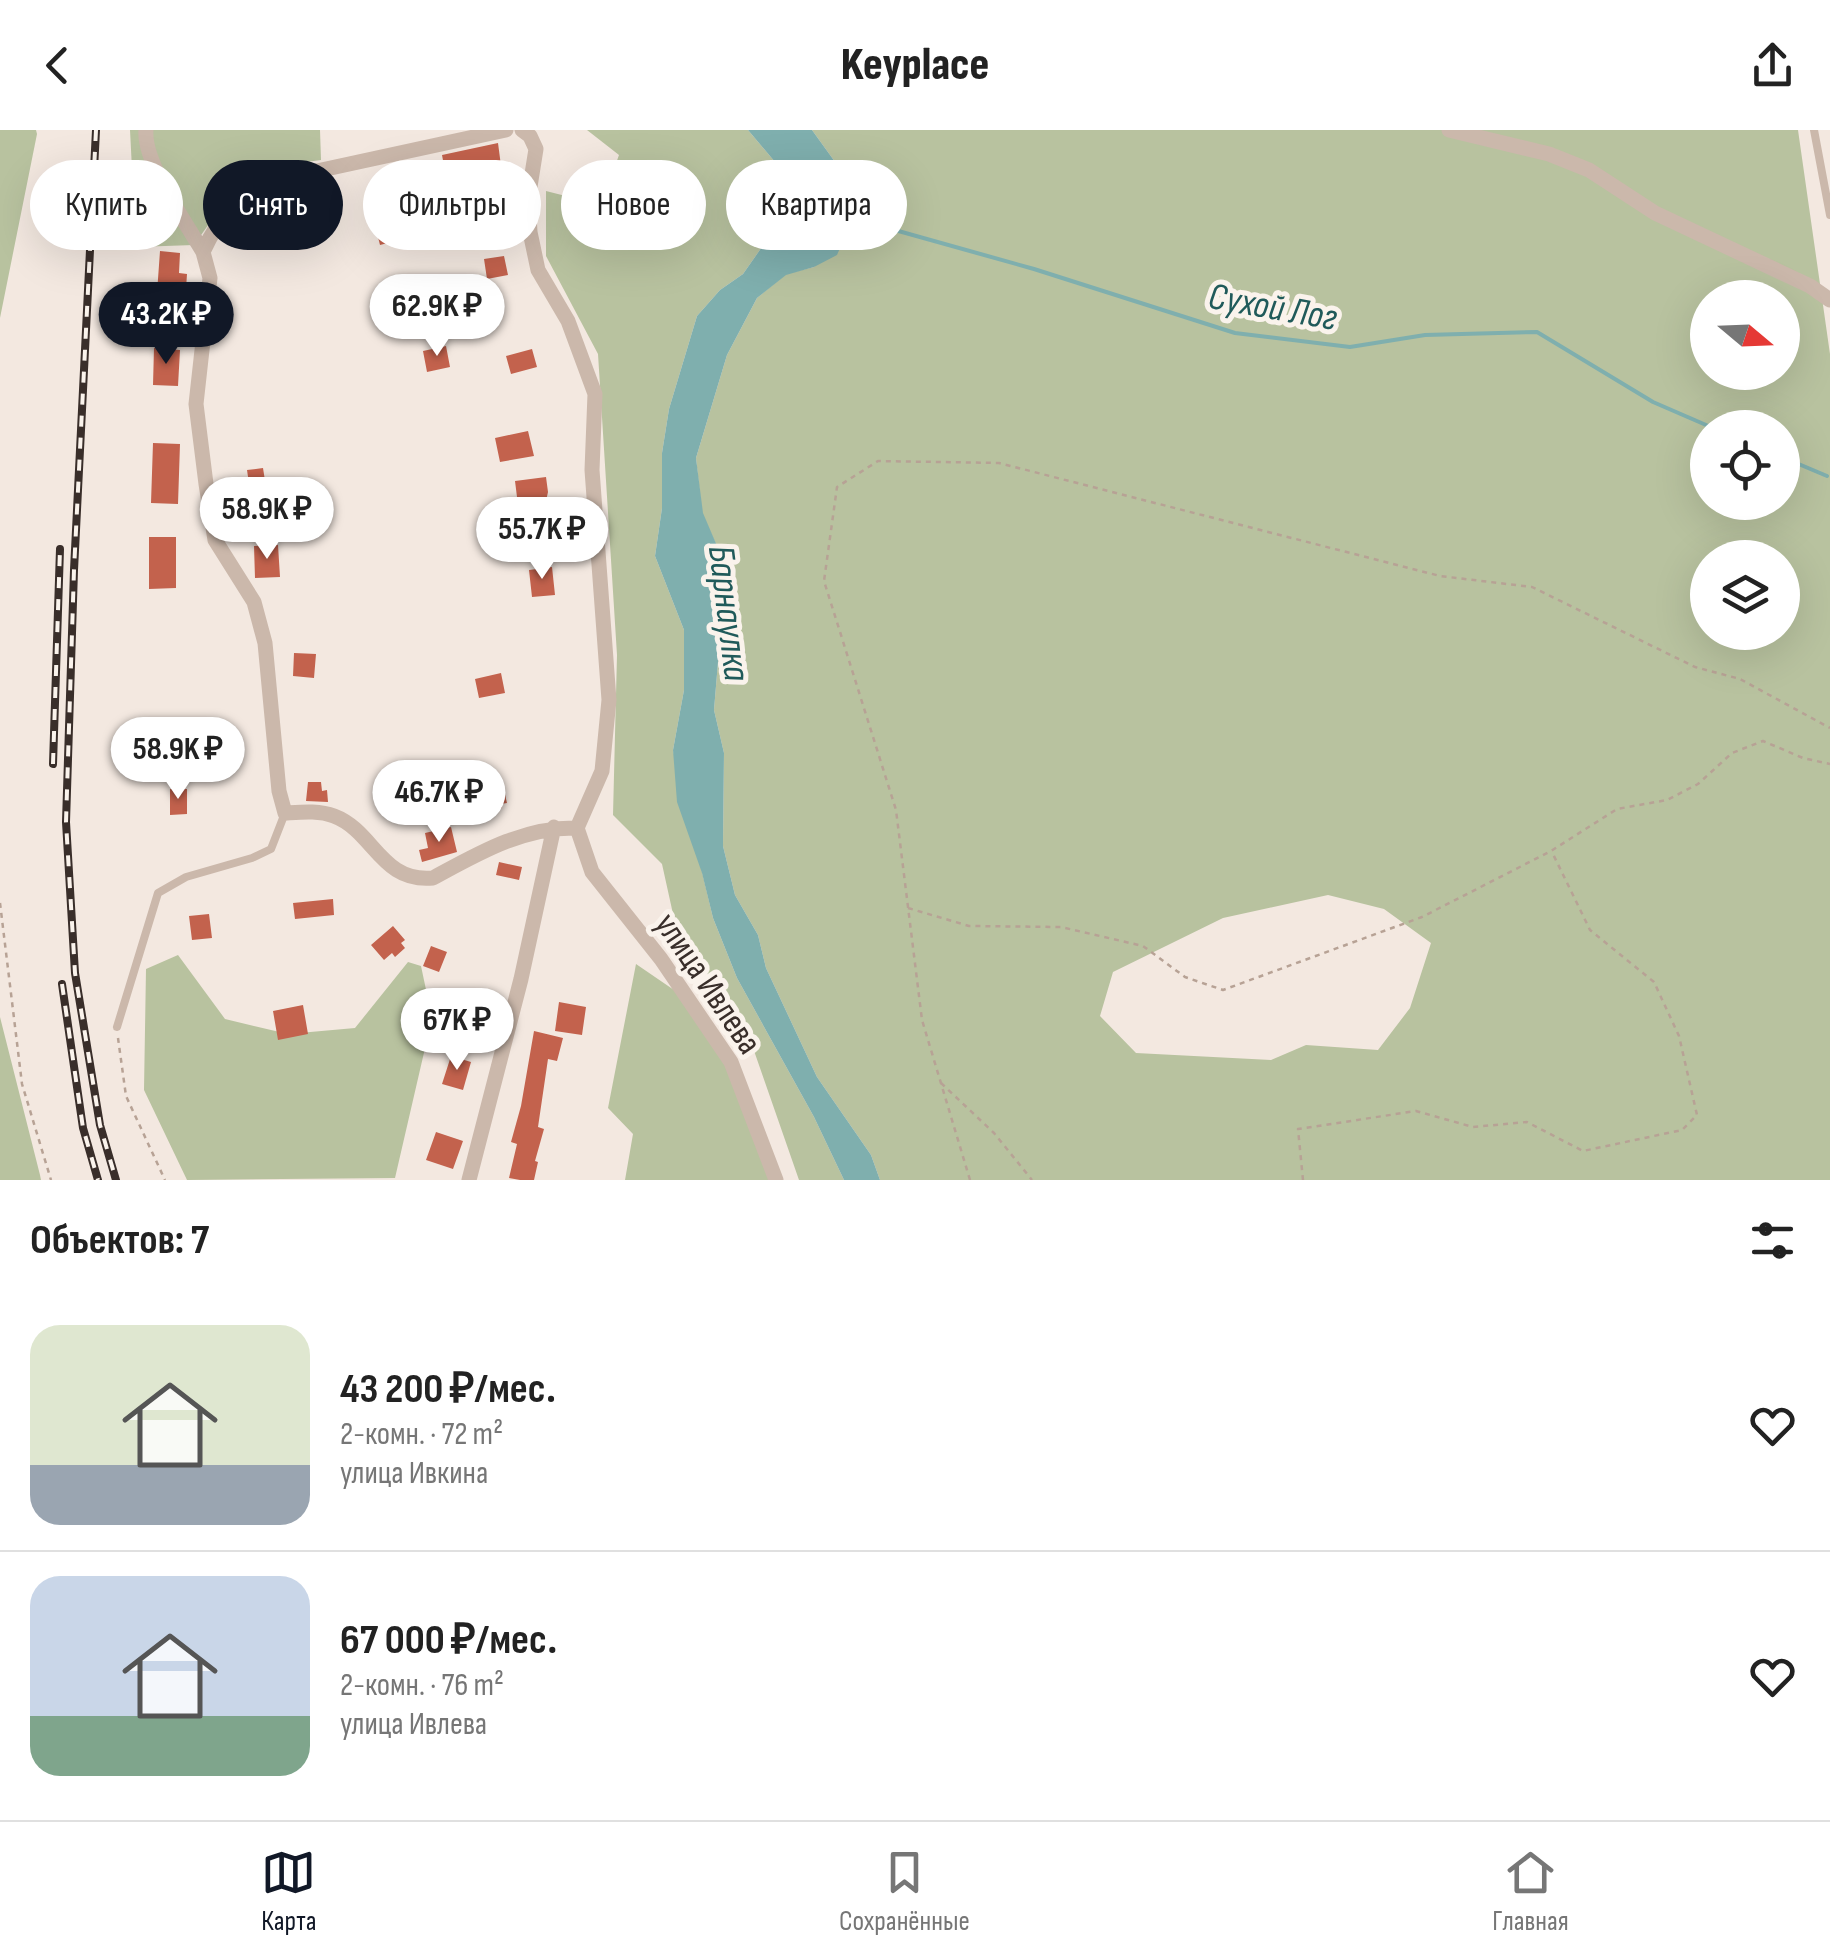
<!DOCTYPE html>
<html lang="ru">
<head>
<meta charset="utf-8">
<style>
	:root { --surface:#fff; --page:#f6f6f6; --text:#222; --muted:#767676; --line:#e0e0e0; --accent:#111827 }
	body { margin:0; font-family:"Sofia Sans Condensed",sans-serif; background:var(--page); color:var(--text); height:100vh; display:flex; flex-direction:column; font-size:38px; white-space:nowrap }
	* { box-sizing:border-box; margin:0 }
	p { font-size:32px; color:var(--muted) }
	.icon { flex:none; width:55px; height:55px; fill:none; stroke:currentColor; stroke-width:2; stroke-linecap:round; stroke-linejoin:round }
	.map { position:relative; height:1050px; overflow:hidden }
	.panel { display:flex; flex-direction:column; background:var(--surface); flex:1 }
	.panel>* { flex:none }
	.banner { position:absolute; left:30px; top:30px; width:1000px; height:90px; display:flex; gap:20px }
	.needle { width:65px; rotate:109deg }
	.tools { position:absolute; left:1690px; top:150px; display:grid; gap:20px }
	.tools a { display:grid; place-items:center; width:110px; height:110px; border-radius:50%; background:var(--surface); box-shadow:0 10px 40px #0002; font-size:50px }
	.price { position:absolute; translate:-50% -85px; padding:0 22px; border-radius:35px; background:#fff; color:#222; font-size:32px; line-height:65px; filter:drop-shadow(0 2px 5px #0008) }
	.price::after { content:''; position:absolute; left:50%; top:60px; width:30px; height:22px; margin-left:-15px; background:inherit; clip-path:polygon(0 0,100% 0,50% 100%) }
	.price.selected { background:var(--accent); color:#fff }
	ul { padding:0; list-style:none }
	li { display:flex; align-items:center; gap:30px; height:250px; padding:0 30px }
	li+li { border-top:2px solid var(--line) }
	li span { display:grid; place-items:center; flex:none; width:280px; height:200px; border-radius:30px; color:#555 }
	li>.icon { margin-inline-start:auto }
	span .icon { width:120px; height:120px; fill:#fffc; stroke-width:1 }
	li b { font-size:42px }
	h2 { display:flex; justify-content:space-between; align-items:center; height:120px; padding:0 30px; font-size:42px }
	.chip { padding:0 35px; border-radius:45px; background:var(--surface); box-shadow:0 10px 40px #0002; font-size:35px; line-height:90px }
	.chip.selected { background:var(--accent); color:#fff }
	header { display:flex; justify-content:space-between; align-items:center; height:130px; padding:0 30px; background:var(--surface); font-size:45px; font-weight:800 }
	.tab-bar { display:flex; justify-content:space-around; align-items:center; height:140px; border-top:2px solid var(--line); background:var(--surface); font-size:28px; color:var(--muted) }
	.tab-bar a { display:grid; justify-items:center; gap:5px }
	.tab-bar .selected { color:var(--accent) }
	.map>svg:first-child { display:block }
	.green { fill:#b8c29f; fill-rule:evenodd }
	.water { fill:#7fafae }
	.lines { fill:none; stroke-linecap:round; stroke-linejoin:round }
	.stream { stroke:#7fafae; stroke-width:4 }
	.building { fill:#c3624d }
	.path { stroke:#b7a295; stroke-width:2.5; stroke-dasharray:5 5; stroke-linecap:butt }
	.lane { stroke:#cbb8ab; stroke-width:8 }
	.street { stroke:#cbb8ab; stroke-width:15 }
	.rail-casing { stroke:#392e2a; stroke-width:8 }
	.rail { stroke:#faf3ec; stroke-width:4; stroke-dasharray:11; stroke-linecap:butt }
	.labels { text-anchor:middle; stroke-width:10; stroke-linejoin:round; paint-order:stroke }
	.street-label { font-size:35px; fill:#392e2a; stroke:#faf3ec }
	.water-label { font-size:38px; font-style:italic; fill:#205a5a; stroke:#faf3ec }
</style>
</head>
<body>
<header><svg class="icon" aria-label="back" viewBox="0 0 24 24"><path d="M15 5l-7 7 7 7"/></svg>Keyplace<svg class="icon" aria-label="share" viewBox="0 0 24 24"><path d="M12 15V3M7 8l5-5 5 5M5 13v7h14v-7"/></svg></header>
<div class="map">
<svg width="1830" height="1050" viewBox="0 0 1830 1050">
	<rect width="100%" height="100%" fill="#f3e8e0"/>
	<path class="green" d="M0,0h36l1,4 -37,184z
		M130,0h190l1,30 -74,10 -53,75 -58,2z
		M587,0h161l27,32 6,32 -17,50 -21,30 -23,16 -23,26 -28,93 -7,44v55l-7,48 29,74v60l-11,60 40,168 24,60 77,139 30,63h-45l-47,-135 -77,-122 -13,-59 -49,-49 4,-160 -19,-301 -52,-98v-65l55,14 18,-50z
		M812,0h986l32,224v826h-950l-9,-25 -54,-78 -51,-109 -8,-33 -23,-40 -12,-49 1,-93 -10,-43 4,-48 10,-47 -2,-48 -24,-54 -6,-55 31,-103 30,-57 29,-24 28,-7 39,-49 -1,-24 -14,-28zM1708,168h74v74h-74zM1708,298h74v74h-74zM1708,428h74v74h-74zM1328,765l56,14 47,34 -21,65 -32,42 -72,-5 -35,15 -135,-7 -36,-37 13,-44 110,-54z
		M178,825l47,64 63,15 67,-6 53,-66 13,4 11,52 -37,160 -208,2 -43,-90 2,-121z
		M636,834l38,26 63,84 38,106h-150l8,-46 -25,-26z
		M0,887l40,158 1,5h-41z"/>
	<path class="water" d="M748,0h64l26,36 15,28v24l-16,37 -23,12 -28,8 -29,23 -30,57 -31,103 7,55 23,54 2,48 -10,47 -4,48 10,43 -1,93 12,49 23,40 8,33 51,109 54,78 9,25h-36l-30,-63 -77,-139 -24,-60 -11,-45 -25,-71 -4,-52 11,-60v-60l-29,-74 7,-48v-55l7,-44 28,-93 23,-26 23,-16 21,-30 17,-50 -6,-32z"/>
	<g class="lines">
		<path class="stream" d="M852,88l182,51 201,64 115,14 75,-12 112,-3 116,70 60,26
			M1782,327l45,19"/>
	</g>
	<path class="building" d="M498,13l5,38 4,-1 2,17 -11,1 6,34 -16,3 -9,-71 -34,7 -3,-16z
		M273,76l5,37 -13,2 -2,-10 -13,1 -3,-26z
		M396,90l2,8 6,-2 3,12 -27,7 -5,-20z
		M160,121l20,2 -1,20 8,1 -1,15 -8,-1 -1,21 -21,-2z
		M504,126l4,19 -21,4 -3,-20z
		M446,216l4,21 -23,5 -4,-21z
		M154,218l26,2 -2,36 -25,-1z
		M532,219l5,18 -26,7 -5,-18z
		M528,301l6,25 -34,6 -5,-24z
		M153,313l27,1 -2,60 -27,-1z
		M263,338l3,19 6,-1 2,15 -22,3 -5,-34z
		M546,347l2,15 -4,18 -25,3 -4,-32z
		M149,407h27v51l-27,1z
		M278,415l2,32 -25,1 -1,-32z
		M552,437l3,28 -23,2 -3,-27z
		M294,523l22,1 -2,24 -21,-2z
		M501,543l4,20 -26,5 -4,-19z
		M501,648l6,25 -6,1 1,4 -12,3 -7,-29z
		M308,652h13l1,9 5,-1 1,12 -22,-1z
		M170,659h17v25l-17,1z
		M451,697l6,25 -35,10 -3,-12 9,-2 -3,-15z
		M499,732l23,5 -3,13 -23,-5z
		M333,769l1,16 -39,4 -2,-16z
		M209,784l3,24 -20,2 -3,-24z
		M393,796l12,14 -4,3 4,5 -10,9 -3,-4 -8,7 -13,-15z
		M431,816l16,6 -8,20 -16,-6z
		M559,872l27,5 -4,28 -27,-4z
		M303,875l5,29 -30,6 -5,-29z
		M534,901l29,7 -6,23 -9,-2 -10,68 6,2 -9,32 3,1 -4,18h-14l-11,-2 8,-34 -6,-2 10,-36z
		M451,926l20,6 -8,28 -21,-6z
		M436,1002l27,9 -10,28 -27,-9z"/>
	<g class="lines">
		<path class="path" d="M0,773l22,181 29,96
			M908,778l61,18 92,1 82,19 42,31 38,13 199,-73 129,-66 66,-42 50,-9 31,-16 34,-31 31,-12 40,17 27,6
			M118,908l8,58 39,84
			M941,953l53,50 38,47
			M970,1050l-48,-160 -26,-210 -72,-229 13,-94 41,-26 121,2 441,113 92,11 163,80 45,12 90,49
			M1303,1050l-5,-51 118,-18 57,16 54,-5 56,29 99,-21 15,-15 -18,-79 -25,-54 -64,-52 -38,-78"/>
		<path class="lane" d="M1814,0l16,85
			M117,897l41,-134 28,-16 66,-19 19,-9 14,-36"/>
		<path class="street" d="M146,0c-3,32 40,93 57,122
			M506,0l-226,49c-39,14 -60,35 -77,73l7,26 -14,126 10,80 9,56 39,62 11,41 14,148 6,22c16,-1 34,-3 49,3 40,15 47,67 99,62 46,-25 90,-51 144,-50
			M522,0l8,6 6,13 -8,50 2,33 8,38 30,51 27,73 -3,76 17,230 -7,71 -25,57
			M1449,0l100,24 40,16 66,43 155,73 20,14
			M577,698l15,44 69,87 70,103 45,118
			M469,1050l52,-201 33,-152"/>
		<defs>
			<path id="rail" d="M96,0l-22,440 -8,252 9,151 25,152 16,55
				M53,634l7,-215
				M62,854l21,144 15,52"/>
		</defs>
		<use href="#rail" class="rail-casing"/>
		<use href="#rail" class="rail"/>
	</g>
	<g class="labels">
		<g class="street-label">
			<text transform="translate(709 853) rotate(56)" y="12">улица Ивлева</text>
		</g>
		<g class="water-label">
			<text transform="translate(1273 176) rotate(10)" y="13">Сухой Лог</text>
			<text transform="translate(730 483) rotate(83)" y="13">Барнаулка</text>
		</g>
	</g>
</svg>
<div class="tools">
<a><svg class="needle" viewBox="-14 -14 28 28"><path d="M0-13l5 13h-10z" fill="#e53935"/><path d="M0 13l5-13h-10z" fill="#767676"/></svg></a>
<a><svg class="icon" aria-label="locate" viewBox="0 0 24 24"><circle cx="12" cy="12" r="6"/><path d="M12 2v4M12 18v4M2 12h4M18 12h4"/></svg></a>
<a><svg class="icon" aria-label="layers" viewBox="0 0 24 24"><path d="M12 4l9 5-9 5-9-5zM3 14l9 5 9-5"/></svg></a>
</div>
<b class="price" style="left:437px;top:229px">62.9K ₽</b>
<b class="price selected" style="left:166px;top:237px">43.2K ₽</b>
<b class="price" style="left:267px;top:432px">58.9K ₽</b>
<b class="price" style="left:542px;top:452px">55.7K ₽</b>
<b class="price" style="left:178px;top:672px">58.9K ₽</b>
<b class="price" style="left:439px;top:715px">46.7K ₽</b>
<b class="price" style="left:457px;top:943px">67K ₽</b>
<div class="banner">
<a class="chip">Купить</a>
<a class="chip selected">Снять</a>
<a class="chip">Фильтры</a>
<a class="chip">Новое</a>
<a class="chip">Квартира</a>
</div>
</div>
<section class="panel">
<h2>Объектов: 7<svg class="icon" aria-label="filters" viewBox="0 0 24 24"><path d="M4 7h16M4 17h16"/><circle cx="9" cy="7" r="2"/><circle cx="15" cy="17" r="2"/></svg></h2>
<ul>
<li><span style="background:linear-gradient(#dfe7d0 70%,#9aa5b1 0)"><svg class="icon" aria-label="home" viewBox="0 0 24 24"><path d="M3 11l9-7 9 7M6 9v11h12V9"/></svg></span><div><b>43 200 ₽/мес.</b><p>2-комн. · 72 m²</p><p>улица Ивкина</p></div><svg class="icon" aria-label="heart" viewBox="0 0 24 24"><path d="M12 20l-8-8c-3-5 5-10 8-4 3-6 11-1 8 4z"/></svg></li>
<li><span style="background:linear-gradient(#c9d6e8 70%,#7fa58c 0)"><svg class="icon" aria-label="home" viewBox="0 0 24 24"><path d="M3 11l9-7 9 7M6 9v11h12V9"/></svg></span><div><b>67 000 ₽/мес.</b><p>2-комн. · 76 m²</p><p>улица Ивлева</p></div><svg class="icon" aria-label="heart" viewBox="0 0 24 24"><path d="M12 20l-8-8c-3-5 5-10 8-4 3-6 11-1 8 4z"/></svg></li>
</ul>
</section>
<nav class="tab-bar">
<a class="selected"><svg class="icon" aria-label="map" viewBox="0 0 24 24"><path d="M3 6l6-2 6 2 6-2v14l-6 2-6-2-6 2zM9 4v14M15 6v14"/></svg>Карта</a>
<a><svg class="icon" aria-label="saved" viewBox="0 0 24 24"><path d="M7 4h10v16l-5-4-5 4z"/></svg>Сохранённые</a>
<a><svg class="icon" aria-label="home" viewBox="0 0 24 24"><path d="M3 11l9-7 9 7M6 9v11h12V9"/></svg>Главная</a>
</nav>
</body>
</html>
